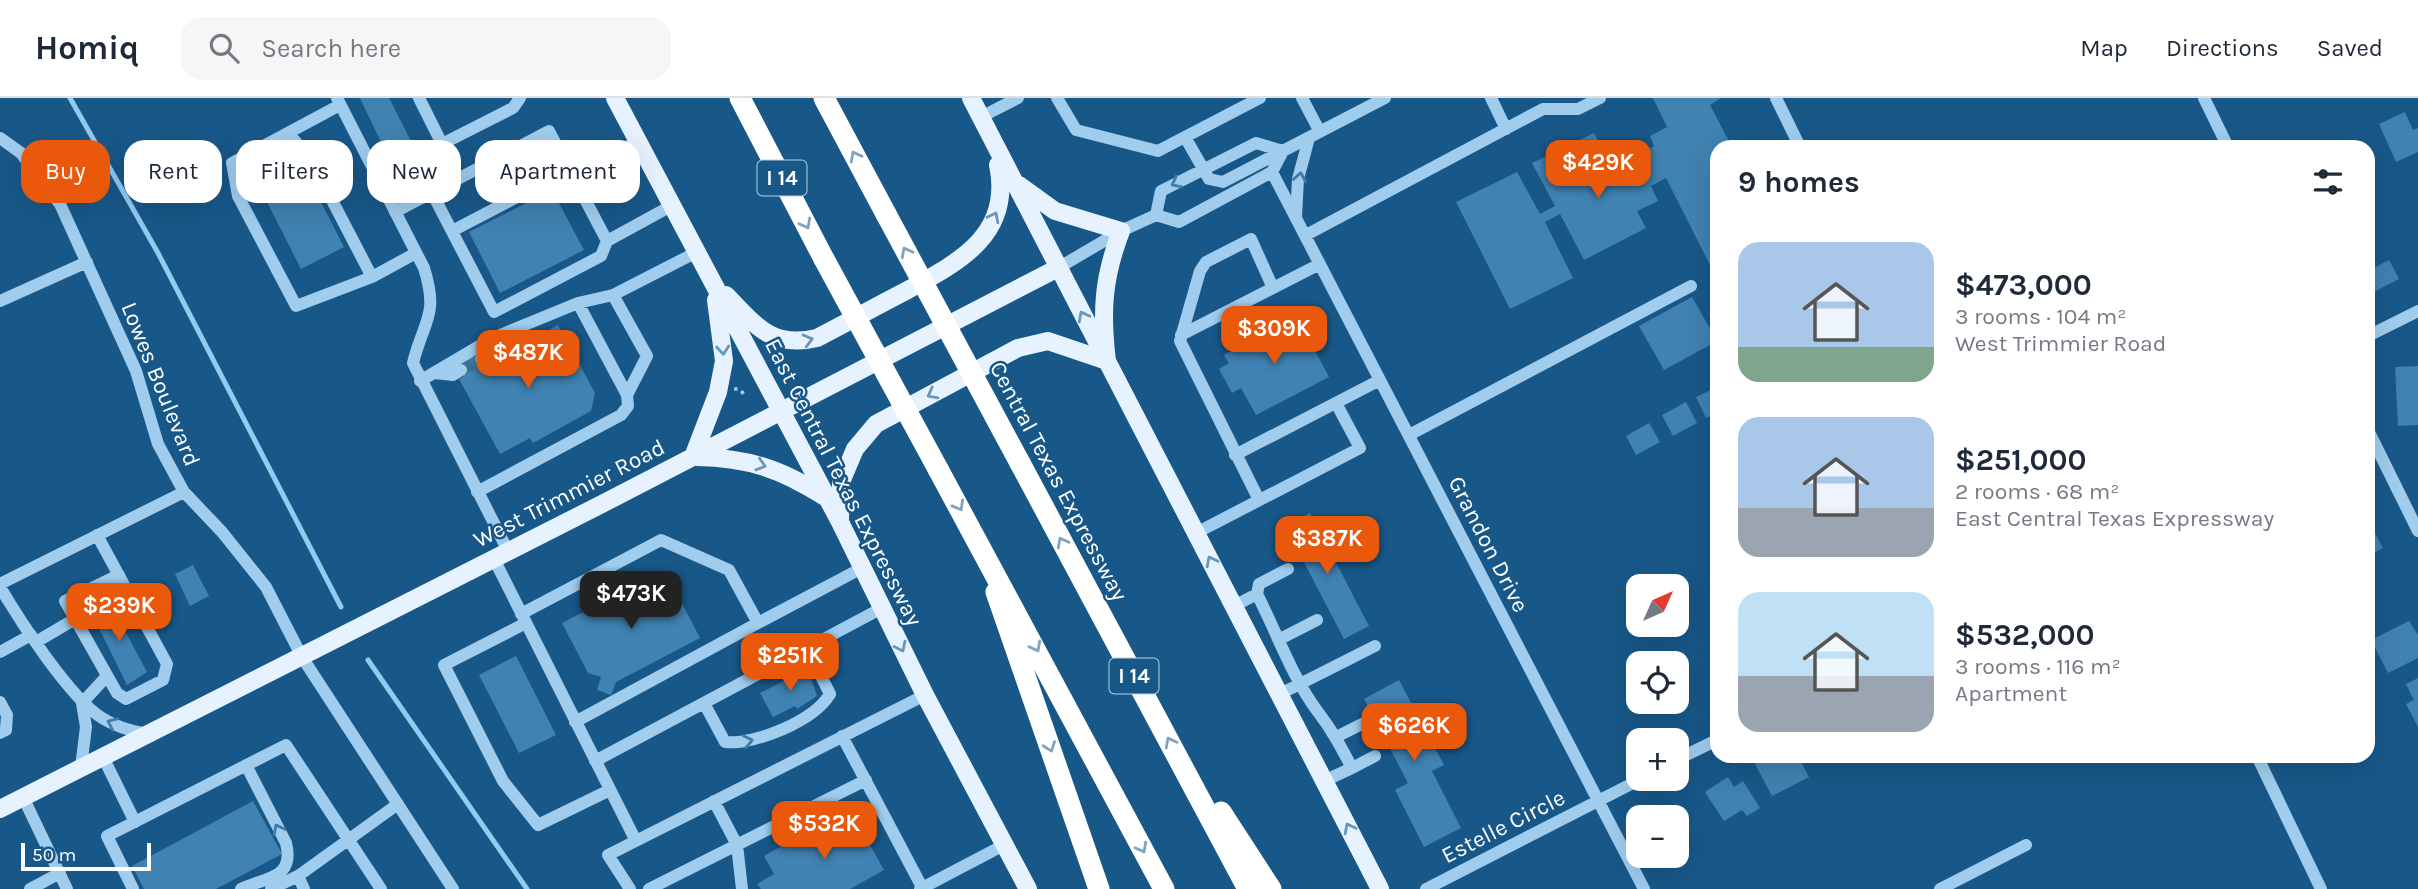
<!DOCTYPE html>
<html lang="en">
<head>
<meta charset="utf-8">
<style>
	:root { --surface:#fff; --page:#f6f6f7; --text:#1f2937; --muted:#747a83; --line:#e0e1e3; --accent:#ea580c }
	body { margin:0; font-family:Karla,sans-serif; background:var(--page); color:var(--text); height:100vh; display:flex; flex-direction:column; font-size:26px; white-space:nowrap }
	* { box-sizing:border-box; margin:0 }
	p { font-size:23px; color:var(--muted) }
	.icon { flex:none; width:38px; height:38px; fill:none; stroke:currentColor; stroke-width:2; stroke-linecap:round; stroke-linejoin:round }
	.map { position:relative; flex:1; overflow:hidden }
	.panel { position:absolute; left:1710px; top:42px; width:665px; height:623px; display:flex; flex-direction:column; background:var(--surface); border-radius:21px; box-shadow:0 7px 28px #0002 }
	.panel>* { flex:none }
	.banner { position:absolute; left:21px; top:42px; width:665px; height:63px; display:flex; gap:14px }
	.needle { width:46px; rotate:45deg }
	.fabs { position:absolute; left:1626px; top:476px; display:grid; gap:14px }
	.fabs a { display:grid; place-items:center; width:63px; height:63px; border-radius:14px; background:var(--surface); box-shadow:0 7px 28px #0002; font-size:35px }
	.scale { position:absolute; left:21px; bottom:18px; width:130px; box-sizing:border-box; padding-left:7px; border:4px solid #fff; border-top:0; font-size:19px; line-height:24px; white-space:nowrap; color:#fff; -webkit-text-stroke:5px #185889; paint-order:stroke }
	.price { position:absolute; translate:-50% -60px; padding:0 16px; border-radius:14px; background:var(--accent); color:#fff; font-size:23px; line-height:46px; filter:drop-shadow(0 2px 4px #0008) }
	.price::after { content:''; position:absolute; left:50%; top:42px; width:21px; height:16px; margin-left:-10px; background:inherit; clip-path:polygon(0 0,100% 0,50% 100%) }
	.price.on { background:#222; color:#fff }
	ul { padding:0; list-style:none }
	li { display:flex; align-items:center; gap:21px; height:175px; padding:0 28px }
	li span { display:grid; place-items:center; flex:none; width:196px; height:140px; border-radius:21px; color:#555 }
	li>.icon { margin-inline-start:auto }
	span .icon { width:84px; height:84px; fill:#fffc; stroke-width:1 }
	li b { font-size:30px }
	h2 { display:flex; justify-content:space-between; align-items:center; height:84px; padding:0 28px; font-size:30px }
	.pill { padding:0 24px; border-radius:21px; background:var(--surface); box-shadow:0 7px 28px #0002; font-size:24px; line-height:63px }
	.pill.on { background:var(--accent); color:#fff }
	header { display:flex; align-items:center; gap:42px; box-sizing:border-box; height:98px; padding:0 35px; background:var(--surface); border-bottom:2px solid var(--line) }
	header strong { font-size:33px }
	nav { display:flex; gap:38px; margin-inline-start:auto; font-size:24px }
	.search { width:490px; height:63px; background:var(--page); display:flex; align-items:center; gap:18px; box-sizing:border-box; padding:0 24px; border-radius:21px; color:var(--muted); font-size:26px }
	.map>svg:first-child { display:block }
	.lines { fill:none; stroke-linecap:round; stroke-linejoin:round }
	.stream { stroke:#92caf0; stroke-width:5 }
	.building { fill:#4082b2 }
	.minor-tunnel { stroke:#3b719b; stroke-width:12; stroke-dasharray:12 6; stroke-linecap:butt }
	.path { stroke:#a0cdee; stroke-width:3.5; stroke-dasharray:3.5 5; stroke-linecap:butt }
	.minor { stroke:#a0cdee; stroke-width:12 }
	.major { stroke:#e6f3ff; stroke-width:18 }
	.highway { stroke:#fff; stroke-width:21 }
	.highway-bridge { stroke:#fff; stroke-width:21 }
	.oneway { stroke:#80a3be }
	.oneway2 { stroke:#417ba7 }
	.oneway3 { stroke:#6a96b8 }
	.labels { text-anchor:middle; stroke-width:5; stroke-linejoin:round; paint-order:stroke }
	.shield { fill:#185889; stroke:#bacddc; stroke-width:2 }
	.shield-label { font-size:21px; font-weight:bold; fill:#fff }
	.street-label { font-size:23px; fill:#fff; stroke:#185889 }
</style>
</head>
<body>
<header>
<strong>Homiq</strong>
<div class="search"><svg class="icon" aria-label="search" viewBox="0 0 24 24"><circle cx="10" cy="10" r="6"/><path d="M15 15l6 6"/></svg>Search here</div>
<nav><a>Map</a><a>Directions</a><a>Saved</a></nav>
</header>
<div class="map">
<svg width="2418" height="791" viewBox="0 0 2418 791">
	<rect width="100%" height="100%" fill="#185889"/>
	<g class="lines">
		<path class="stream" d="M70,0l88,155 183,354
			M368,562l159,229"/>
	</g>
	<path class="building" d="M360,0h29l26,51 -24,14z
		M1653,0h68l-11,7 22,42h-15v132l-51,-101 -15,8 7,15 -21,10 9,17 -62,32 -24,-46 -15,8 28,56 -63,31 -54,-107 61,-30 23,42 15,-8 -23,-43 62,-30 21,38 39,-25 -4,-10 17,-9z
		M2405,14l8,18 5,-2v24l-22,10 -17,-38z
		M306,75l38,74 -43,22 -38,-75z
		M552,92l32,60 -84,43 -31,-61z
		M2389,162l10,19 -31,16v-33l4,7z
		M1692,199l25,44 -53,29 -25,-44z
		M1297,219l32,60 -73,38 -15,-27 -9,5 -13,-24 10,-6 -5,-8 7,-4 -2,-3 19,-11 3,4z
		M558,227l37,68 -4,18 -58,32 -3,-5 -30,16 -41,-75 5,-3 -6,-12 20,-11 6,12z
		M2418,268v59l-20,1 -3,-59z
		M1717,289v26l-11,5 -10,-21z
		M1686,304l11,21 -24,13 -11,-21z
		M1649,325l11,19 -24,13 -10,-19z
		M1310,415l59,113 -25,13 -59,-113z
		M2374,433l9,17 -15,8v-22z
		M193,467l16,31 -19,10 -15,-32z
		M660,474l8,4 32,62 -84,44 -5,13 -14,-5 4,-13 -13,-4 -26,-50z
		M109,503l38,71 -20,13 -36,-73z
		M2409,523l9,14v23l-30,15 -17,-33z
		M516,558l40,79 -37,18 -40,-78z
		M798,572l2,3 4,-2 3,6 3,-2 7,21 -20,13 -2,-3 -22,11 -13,-24 26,-13 -2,-3z
		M2418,580v49l-12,-23 8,-4 -8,-16z
		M1399,582l45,85 -12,6 29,57 -37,19 -29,-57 13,-7 -44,-84z
		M1771,658l5,5 9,-5h13l11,21 -37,19 -17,-32z
		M1728,679l6,10 9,-6 17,27 -13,8 -5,-6 -18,11 -19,-29z
		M253,703l29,53 -66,35h-72l-12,-23z
		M854,718l30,54 -34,19h-89l-4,-5 17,-10 -10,-18 32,-18 5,8z"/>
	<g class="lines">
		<path class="minor-tunnel" d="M461,272l20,-11"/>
		<path class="path" d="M734,291h6l4,6"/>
		<path class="minor" d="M337,0l87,170c15,48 0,51 -11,95l95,188
			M419,0l23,46
			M1057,0l19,32 82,21 102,-53
			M1302,0l18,34
			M1491,0l15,31
			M1776,0l24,49
			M2204,0l24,49
			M340,7l-108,58 6,33 58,110 76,-29 44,-24
			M981,19l37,-19
			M288,35l22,25 62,119
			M1185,39l24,42 14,3 162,-84
			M0,40l21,15 39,51 76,167 22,73 26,48 38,40 44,55 36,70 151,232
			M1272,74l372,717
			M377,79l136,-69 7,-10
			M573,79l63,-35
			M432,95l62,119 107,-56 6,-15 64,-35
			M395,114l154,-81 58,110
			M1156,117l5,-24 95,-48 27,8
			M1296,119l2,-38 11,-41
			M452,133l117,-61
			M1306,137l237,-126h35l22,-11
			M1058,170l63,-37 35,-16 23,7 93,-50 11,-21
			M613,197l34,61 -20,39
			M0,203l87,-39
			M1181,237l139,-71
			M2368,238l50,-25
			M481,261l7,-5 5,-16
			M435,275l18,2 8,-5
			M420,283l73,-43 85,-35 35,-8 84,-43
			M2368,332l50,101
			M1409,337l282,-149
			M1235,357l145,-75
			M477,394l144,-77 7,-9 -1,-11 -49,-92
			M1259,402l-79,-159 20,-70 6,-9 45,-23 22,49
			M1196,435l164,-85 -24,-45
			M97,437l70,129 -4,16 -37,19 -9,-6 -52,-92 54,-26
			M494,461l142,282
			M1288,471l-29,15 -2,10c19,37 36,85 61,118 14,18 23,35 34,56l-28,13
			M0,486l184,-92
			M0,489c20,34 70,111 102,131 14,9 29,13 45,16
			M1234,508l23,-12
			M521,516l140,-74 68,30 29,53 104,-55
			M526,525l-82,42 59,116 35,44 72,-35
			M1280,541l37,-19
			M36,544l39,-23
			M0,554l31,-17
			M1280,596l95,-48
			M0,604l7,13 -1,15 -6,3
			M82,605l25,-27
			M704,605l21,39c30,3 89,-21 105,-48l-23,-46
			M575,624l183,-99
			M842,638l81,153
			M1336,639l30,-15
			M2257,658l64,133
			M103,659l32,65
			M1676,662l41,-20
			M595,663l287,-153
			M81,669l5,-40 -4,-24
			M1352,670l23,-12
			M23,699l44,92
			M714,703l23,44 5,44
			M298,778l6,13
			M30,791l30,-16
			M133,791l-26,-53 179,-91 95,144
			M241,791c25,-12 54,-10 45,-46l-40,-78
			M271,791l27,-13 100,-72
			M630,791l-22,-34 317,-160
			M649,791l217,-109
			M920,791l84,-44
			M1426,791l215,-110
			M1940,791l86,-44"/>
		<path class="major" d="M615,0l225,424 85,173 103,194
			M971,0l409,791
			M726,197c29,30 46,54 91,43 29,-15 58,-31 87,-46 53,-29 109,-56 94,-127
			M693,359l25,-65 6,-31 -8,-61
			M697,359c52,1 84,12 128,40
			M840,421l1,-37 14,-33 21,-25 142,-76 30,-7 59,20c-6,-49 -4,-83 14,-130l-66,-20 -36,-26
			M0,711l600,-304 458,-237"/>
		<path class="highway" d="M740,0l84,161
			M824,0l62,116
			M1020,365l228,426
			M938,371l226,420
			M996,494l103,297
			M1221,714l50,77"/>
		<path class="highway-bridge" d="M886,116l134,249
			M824,161l114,210"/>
	</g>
	<defs><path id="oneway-chevron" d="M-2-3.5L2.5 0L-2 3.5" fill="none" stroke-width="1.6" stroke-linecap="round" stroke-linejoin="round" transform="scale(1.75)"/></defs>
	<g class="oneway">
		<use href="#oneway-chevron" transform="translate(855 58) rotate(-118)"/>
		<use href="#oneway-chevron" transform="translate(806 126) rotate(62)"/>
		<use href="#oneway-chevron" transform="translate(906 154) rotate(-118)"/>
		<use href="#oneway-chevron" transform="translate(959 408) rotate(61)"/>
		<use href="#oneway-chevron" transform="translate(1062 444) rotate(-118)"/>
		<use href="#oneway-chevron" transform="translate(1036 549) rotate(62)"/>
		<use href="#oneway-chevron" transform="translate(1170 644) rotate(-118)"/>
		<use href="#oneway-chevron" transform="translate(1050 649) rotate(70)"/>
		<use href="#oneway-chevron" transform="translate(1142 750) rotate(62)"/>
	</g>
	<g class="oneway2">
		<use href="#oneway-chevron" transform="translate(1300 79) rotate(-80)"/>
		<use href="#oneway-chevron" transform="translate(1176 85) rotate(153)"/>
		<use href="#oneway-chevron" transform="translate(112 625) rotate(-155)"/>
		<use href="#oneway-chevron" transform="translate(748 643) rotate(-13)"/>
		<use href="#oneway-chevron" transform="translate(278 731) rotate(-117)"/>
	</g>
	<g class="oneway3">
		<use href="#oneway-chevron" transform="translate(994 119) rotate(-63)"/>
		<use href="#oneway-chevron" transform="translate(1083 218) rotate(-118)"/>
		<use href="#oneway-chevron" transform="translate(808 242) rotate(-15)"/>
		<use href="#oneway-chevron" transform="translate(723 252) rotate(85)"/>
		<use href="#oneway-chevron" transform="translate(932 296) rotate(152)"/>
		<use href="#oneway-chevron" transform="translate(761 367) rotate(17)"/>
		<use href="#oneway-chevron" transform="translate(1211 463) rotate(-117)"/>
		<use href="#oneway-chevron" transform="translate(901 549) rotate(64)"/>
		<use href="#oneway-chevron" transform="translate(1349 730) rotate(-117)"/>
	</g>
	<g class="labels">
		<g class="shield">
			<rect x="757.5" y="62.5" width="49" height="35" rx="5"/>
			<rect x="1109.5" y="560.5" width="49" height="35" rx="5"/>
		</g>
		<g class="shield-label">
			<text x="782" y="87">I 14</text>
			<text x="1134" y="585">I 14</text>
		</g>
		<g class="street-label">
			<text transform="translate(161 286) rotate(68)" y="8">Lowes Boulevard</text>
			<text transform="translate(1059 383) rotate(62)" y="8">Central Texas Expressway</text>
			<text transform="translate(844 384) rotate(63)" y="8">East Central Texas Expressway</text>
			<text transform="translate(569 395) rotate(-27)" y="8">West Trimmier Road</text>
			<text transform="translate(1489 446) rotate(63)" y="8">Grandon Drive</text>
			<text transform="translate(1503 728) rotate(-27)" y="8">Estelle Circle</text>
		</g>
	</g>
</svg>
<div class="fabs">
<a><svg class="needle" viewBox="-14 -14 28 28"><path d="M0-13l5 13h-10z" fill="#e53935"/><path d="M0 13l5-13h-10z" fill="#747a83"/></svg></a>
<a><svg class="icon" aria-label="locate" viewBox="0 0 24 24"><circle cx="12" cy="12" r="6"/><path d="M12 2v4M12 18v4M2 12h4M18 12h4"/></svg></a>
<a>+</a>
<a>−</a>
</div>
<div class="scale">50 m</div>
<b class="price" style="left:1598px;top:102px">$429K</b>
<b class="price" style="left:1274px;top:268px">$309K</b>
<b class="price" style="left:528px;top:292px">$487K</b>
<b class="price" style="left:1327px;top:478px">$387K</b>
<b class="price on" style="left:631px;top:533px">$473K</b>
<b class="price" style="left:119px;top:545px">$239K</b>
<b class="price" style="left:790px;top:595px">$251K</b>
<b class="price" style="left:1414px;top:665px">$626K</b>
<b class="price" style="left:824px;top:763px">$532K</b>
<div class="banner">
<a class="pill on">Buy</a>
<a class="pill">Rent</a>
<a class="pill">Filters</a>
<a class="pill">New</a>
<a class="pill">Apartment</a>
</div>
<section class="panel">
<h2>9 homes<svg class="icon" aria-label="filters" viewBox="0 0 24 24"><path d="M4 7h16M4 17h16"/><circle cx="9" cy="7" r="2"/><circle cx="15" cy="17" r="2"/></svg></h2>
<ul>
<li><span style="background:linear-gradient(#a9c7e8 75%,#7fa58c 0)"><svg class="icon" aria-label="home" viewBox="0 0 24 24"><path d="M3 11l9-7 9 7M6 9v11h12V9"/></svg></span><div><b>$473,000</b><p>3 rooms · 104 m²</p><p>West Trimmier Road</p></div></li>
<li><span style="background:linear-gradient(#a9c7e8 65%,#9aa5b1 0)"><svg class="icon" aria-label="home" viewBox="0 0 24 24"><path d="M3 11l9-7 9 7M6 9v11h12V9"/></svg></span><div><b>$251,000</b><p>2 rooms · 68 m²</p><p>East Central Texas Expressway</p></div></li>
<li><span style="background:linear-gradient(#bfe0f5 60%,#9aa5b1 0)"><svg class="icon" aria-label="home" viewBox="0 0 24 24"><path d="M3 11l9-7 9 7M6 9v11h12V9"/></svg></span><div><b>$532,000</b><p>3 rooms · 116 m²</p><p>Apartment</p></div></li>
</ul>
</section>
</div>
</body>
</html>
